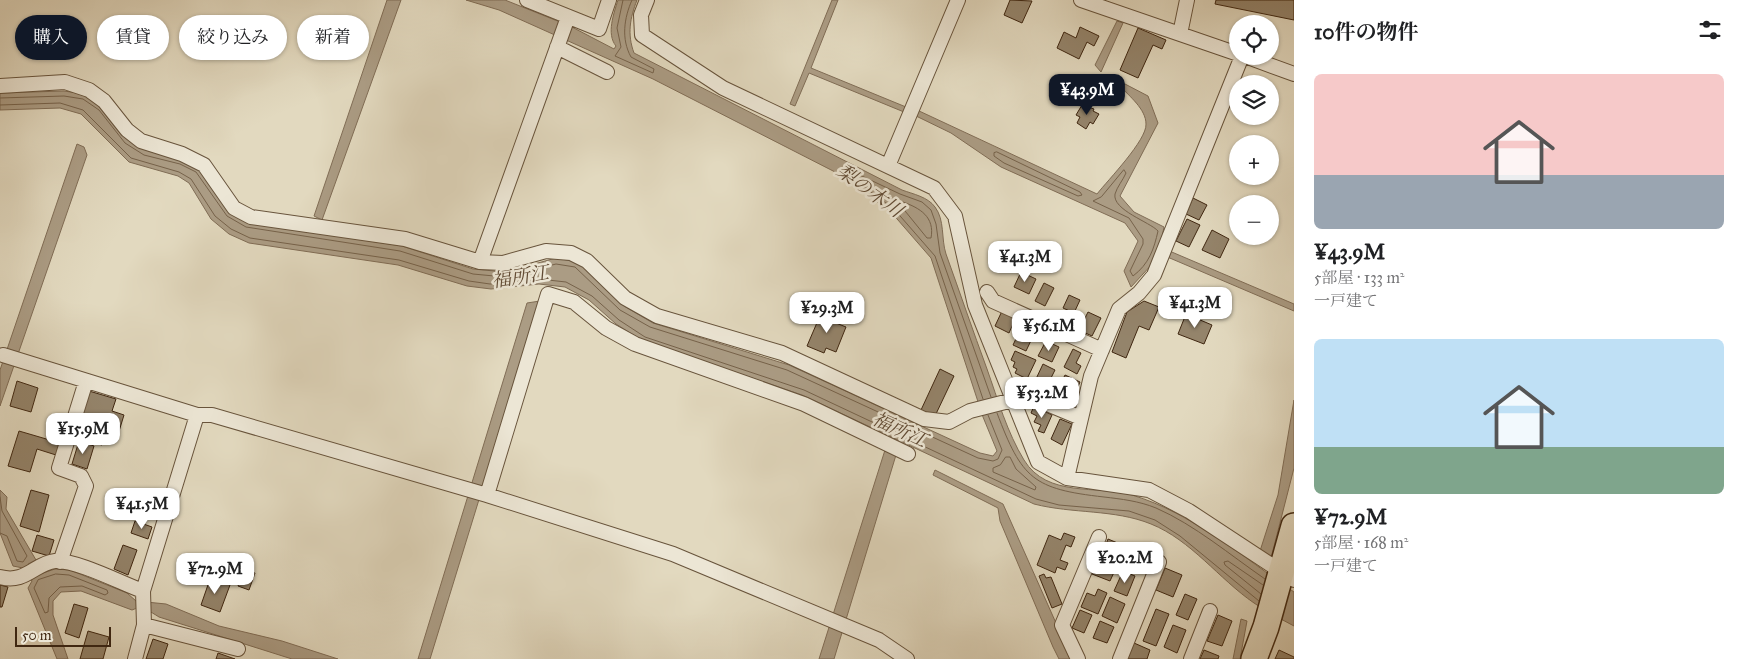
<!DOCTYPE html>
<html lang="ja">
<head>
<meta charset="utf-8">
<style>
	:root { --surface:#fff; --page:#f6f6f6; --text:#202124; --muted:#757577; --accent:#111827 }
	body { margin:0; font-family:"IM FELL Great Primer","Noto Serif JP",serif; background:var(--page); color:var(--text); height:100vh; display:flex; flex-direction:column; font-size:19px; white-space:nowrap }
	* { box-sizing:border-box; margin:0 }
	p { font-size:16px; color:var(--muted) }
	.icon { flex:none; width:28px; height:28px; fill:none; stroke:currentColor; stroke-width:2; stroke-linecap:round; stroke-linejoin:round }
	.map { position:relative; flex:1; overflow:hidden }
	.side { display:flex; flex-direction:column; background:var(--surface); width:450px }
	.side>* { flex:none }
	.banner { position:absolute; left:15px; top:15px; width:475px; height:45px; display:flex; gap:10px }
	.fabs { position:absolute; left:1229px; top:15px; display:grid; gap:10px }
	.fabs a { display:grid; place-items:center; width:50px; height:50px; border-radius:50%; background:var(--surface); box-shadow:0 1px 4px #0004; font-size:25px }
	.scale { position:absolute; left:15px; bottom:12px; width:96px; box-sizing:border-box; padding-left:5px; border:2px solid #402711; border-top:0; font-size:14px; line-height:18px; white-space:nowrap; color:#402711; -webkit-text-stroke:4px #ece6d5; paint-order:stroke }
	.price { position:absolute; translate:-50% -42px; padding:0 11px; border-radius:10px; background:#fff; color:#222; font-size:16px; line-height:32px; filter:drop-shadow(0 1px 2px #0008) }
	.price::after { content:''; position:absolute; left:50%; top:30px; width:15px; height:11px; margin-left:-8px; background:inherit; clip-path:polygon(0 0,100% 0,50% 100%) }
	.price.on { background:var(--accent); color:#fff }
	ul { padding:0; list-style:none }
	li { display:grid; align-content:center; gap:10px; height:265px; padding:0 20px }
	li span { display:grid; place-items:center; height:155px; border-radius:8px; color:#555 }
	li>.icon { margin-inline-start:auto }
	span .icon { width:90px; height:90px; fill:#fffc; stroke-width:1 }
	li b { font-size:21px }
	h2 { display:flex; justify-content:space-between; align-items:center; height:60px; padding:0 20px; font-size:21px }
	.pill { padding:0 18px; border-radius:22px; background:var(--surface); box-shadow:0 1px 4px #0004; font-size:18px; line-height:45px }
	.pill.on { background:var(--accent); color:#fff }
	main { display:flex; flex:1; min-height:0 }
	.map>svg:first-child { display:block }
	.water { fill:#ab9c84; stroke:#806d56 }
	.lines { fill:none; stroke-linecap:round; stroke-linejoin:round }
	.shore { stroke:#76624a; stroke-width:1 }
	.building { fill:#94846b; stroke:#402711 }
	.street-casing { stroke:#68543c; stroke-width:16 }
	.highway-casing { stroke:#402711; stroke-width:28 }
	.street { stroke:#ece6d5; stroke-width:14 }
	.highway { stroke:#e2d9bf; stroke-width:25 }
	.labels { text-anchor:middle; stroke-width:5; stroke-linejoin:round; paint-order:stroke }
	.water-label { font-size:19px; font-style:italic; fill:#604a34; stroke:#ece6d5 }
</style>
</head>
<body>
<main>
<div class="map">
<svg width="1294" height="659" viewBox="0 0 1294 659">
	<rect width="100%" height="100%" fill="#e2d9bf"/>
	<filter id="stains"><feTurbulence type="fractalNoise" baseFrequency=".004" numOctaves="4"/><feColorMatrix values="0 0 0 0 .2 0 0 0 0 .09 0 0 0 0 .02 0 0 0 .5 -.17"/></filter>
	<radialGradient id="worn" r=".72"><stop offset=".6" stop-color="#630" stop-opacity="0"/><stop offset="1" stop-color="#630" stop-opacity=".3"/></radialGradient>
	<path class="water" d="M387,0h14l-79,220 -8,-4z
		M466,0h39l65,26 44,23 2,-3c-10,-12 -2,-33 2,-46h19c-7,18 -10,34 -3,53l268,137c11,4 26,7 33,17 10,13 6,32 11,47 14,39 27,77 41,115 11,31 20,63 37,91 23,38 73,25 108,35 60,18 111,62 162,97v34c-13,-7 -27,-14 -40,-23 -35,-24 -63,-63 -103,-79 -37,-15 -78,-10 -117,-20l-232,-109 -159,-54 -27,-17 -27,-24 -24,-13 -26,-3 -48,5 -24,-3 -69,-21 -149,-22 -20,-9 -18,-15 -22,-36 -11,-7 -49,-14 -48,-48 -21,-6 -60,2v-17l64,-2 20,3 18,12 25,32 19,12 36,10 17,7 49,55 154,24 71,23 32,3 51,-14 22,4 46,44 29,17 136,42 191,88 13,3 4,-5 -14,-34 -52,-159 -40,-46 -52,-38 -186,-95 -154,-69z
		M832,0h6l-27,68 95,39 -2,5 -95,-39 -14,33 -5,-2z
		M1117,21l6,2 -22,49 -6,-7z
		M1125,84l23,12 10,27 -38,73 14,16 30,15 -4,20 134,57v7l-136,-58 -4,9 -23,25 -7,-16 14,-30 -13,-18 -124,-56 -50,-34 -37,-18 3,-5 180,84c11,-14 50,-54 49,-70 0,-15 -17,-28 -26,-38z
		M77,144l7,3 3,8 -87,251v-36z
		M540,301l-110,358h-12l109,-356z
		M1294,400v68l-23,90 -11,-7 18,-56z
		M885,450l11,5 -62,204h-15z
		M935,470l68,34 69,155h-13l-6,-12 -53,-126 -2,-13 -65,-33z
		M0,490l7,7 -1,12 30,51 -8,4 9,11 18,-6 15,1 57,23 9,8 30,3 53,22 63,15 56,18h-46l-133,-42c-8,-5 -18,-12 -27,-7l-51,-19 -20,1 -8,9v14l15,44h-11l-29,-71 4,-7 -9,-13 -10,-2 -13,-33z
		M1241,619l6,2 -7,38h-7z"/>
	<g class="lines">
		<path class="shore" d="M623,0l-6,28 4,19 -6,9 38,17 1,-4 -23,-12c-10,-18 -7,-39 1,-57
			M0,98l64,-2 19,3 16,11 26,33 19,12 36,9 16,8 31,44 19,11 154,24 73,23 32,3 51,-13 19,3 45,43 30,17 137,43 191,88 15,3 5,-2 4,-9 -14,-35
			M0,105l60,-2 23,7 48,48 48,14 12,7 24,37 16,13 19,9 149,22 70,21 21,3 49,-5 27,3 26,14 27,24 26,17 159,53 232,109 23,6 70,6 26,9 25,16 79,65
			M997,152l83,40 2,3 -4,1 -74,-33 -10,-7v-3z
			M1124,170l2,3c-3,7 -9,14 -11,21 -3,16 35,28 43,37 -4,18 -9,33 -25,45l-3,-5 13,-27v-5l-14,-21 -36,-17 8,-4z
			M903,202c17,6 32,15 28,36h-4l-26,-32z
			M983,399l-48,-143 -41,-47 -50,-37 1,-4 55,26 22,8 9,8 5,14 4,29 51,144
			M997,413c25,66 36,76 107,84 17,2 35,4 52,11 39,17 74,47 109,71
			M1006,457h4l6,12 20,18 -1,3 -42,-18v-4l7,-3z
			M0,497l2,14 25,45 -4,6 -6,-1 -10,-25 -7,-3
			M56,574l13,1 38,15 1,3 -3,2 -23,-9 -22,1 -11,11 -1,14 -3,1 -11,-25 4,-8z
			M1261,594l-36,-29 -1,-3 4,-1 35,24"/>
	</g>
	<path class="building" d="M1010,0l22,1 -10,22 -18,-8z
		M1216,0h78v20l-79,-16z
		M1080,27l19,9 -5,10 -7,-4 -8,17 -22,-11 7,-16 12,6z
		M1138,28l28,12 -4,9 -9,-4 -15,33 -18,-8z
		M1082,105l12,4 -1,2 6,3 -6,10 -3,-2 -4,7 -9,-6 3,-6 -4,-2z
		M1193,198l14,7 -8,15 -13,-6z
		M1187,219l13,6 -11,22 -13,-6z
		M1212,230l17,9 -9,19 -18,-8z
		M1021,272l15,7 -7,15 -15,-7z
		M1044,283l10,5 -9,18 -10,-5z
		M1069,295l11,5 -6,13 -11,-5z
		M1144,301l15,6 -10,23 -10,-4 -13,32 -14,-6 15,-40z
		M822,311l16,7 -2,5 10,4 -10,25 -10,-4 -2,5 -17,-7z
		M1002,311l14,6 -7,16 -14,-7z
		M1088,312l13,6 -9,18 -13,-6z
		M1186,314l26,11 -8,19 -26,-10z
		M1023,324l13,6 -10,21 -13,-6z
		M1046,341l13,6 -7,15 -14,-6z
		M1073,349l8,4 -5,10 5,3 -4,8 -13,-7z
		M1015,351l21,9 -9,19 -12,-6 2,-4 -4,-2 2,-5 -4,-2z
		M1043,364l12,6 -8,16 -12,-5z
		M940,369l14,7 -19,40 -14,-6z
		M1065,375l15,7 -11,25 -16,-8z
		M17,381l21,7 -7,24 -21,-6z
		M89,391l27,8 -4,12 12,4 -8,26 -12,-4 -2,8 -27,-7z
		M1034,406l18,9 -8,18 -6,-2 3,-6 -7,-3 3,-6 -6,-3z
		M1060,419l12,5 -10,21 -11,-6z
		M19,431l41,12 -4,12 -19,-6 -7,23 -22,-6z
		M79,441l15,5 -7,23 -15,-5z
		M31,490l18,5 -10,37 -19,-6z
		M135,521l17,6 -4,12 -17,-6z
		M1064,533l11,4 -4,10 -5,-2 -6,15 8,3 -3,7 -8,-3 -2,6 -18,-8 12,-30 12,5z
		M37,535l17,5 -5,16 -17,-5z
		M1108,539l12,5 -7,18 -12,-5z
		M123,545l14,5 -9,25 -14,-6z
		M1132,545l12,5 -7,18 -12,-5z
		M1098,560l18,8 -6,13 -18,-7z
		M1165,568l17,7 -9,22 -17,-7z
		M244,570l11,3 -6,17 -11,-4z
		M1123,571l12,5 -8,20 -13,-5z
		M1044,574l2,4 5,-1 11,27 -10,4 -13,-32z
		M210,579l20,6 -10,27 -19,-7z
		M0,585l8,2 -6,20h-2z
		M1098,589l9,4 -9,21 -17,-7 6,-14 8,3z
		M1185,594l12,5 -9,21 -12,-5z
		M1110,597l15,7 -8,19 -15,-7z
		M74,604l14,4 -9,30 -14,-5z
		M1156,609l13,5 -13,32 -13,-5z
		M1080,610l12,5 -8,18 -12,-5z
		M1218,615l14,6 -10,25 -15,-5z
		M1100,621l14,6 -7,16 -14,-5z
		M1173,625l13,5 -9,23 -13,-6z
		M88,631l21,6 -6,22h-23z
		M153,639l15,5 -5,15h-17z
		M1134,643l16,7 -3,9h-20z
		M1204,650l15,6 -1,3h-18z
		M1279,650l15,7v2h-19z
		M218,653l17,6h-19z"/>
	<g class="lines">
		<defs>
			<path id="street" d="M527,0l72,29 10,-29
				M647,0l-6,15 1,20 81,53 211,100 21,28 20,89 63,157 29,16 82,12 40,21 105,69
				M1081,0l157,54
				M1180,34l7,-34
				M557,47l50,25
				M1245,56l49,18
				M0,86l65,-4 24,8 15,11 23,29 14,11 41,13 22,11 30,43 17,9 154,22 75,23 23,1 43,-12 25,2 16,8 38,37 32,18 125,37 142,66 25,3 21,-11 43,-11
				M888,166l70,-166
				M480,262l88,-245
				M987,292l6,9 109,49
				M3,355l194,60h15l275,80 186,59 206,86 28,19
				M1033,398l48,20
				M1067,478l24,-102 28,-67 20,-16 15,-18 88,-219
				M487,495l61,-201 26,8 32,26 29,16 169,60 104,50
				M60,562l26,-76 -5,-10 -22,-8 27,-87
				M0,577c26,7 35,-14 55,-16 22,-1 66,22 88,30
				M144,625l94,24
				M135,659l9,-34 -1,-34 54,-176
				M1078,659l-16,-34 37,-88
				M1120,659l39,-97
				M1191,659l19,-48"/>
			<path id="highway" d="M1254,659l12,-32 28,-101"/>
		</defs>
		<use href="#street" class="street-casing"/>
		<use href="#highway" class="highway-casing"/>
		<use href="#street" class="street"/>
		<use href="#highway" class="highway"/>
	</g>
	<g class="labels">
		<g class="water-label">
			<text transform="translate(870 190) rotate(36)" y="7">梨の木川</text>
			<text transform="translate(520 276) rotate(-9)" y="7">福所江</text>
			<text transform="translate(900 429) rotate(25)" y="7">福所江</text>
		</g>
	</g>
	<rect width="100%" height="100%" filter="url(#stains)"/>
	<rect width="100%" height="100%" fill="url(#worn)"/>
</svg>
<div class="fabs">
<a><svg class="icon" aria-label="locate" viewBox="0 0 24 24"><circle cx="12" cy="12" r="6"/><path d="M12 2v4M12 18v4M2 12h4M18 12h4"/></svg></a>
<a><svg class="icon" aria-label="layers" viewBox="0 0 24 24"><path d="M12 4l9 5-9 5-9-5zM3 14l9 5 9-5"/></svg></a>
<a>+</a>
<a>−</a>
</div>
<div class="scale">50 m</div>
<b class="price on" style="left:1087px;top:116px">¥43.9M</b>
<b class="price" style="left:1025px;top:283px">¥41.3M</b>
<b class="price" style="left:1195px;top:329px">¥41.3M</b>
<b class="price" style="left:827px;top:334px">¥29.3M</b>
<b class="price" style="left:1049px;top:352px">¥56.1M</b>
<b class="price" style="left:1042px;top:419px">¥53.2M</b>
<b class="price" style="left:83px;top:455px">¥15.9M</b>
<b class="price" style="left:142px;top:530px">¥41.5M</b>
<b class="price" style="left:1125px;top:584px">¥20.2M</b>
<b class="price" style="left:215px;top:595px">¥72.9M</b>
<div class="banner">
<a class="pill on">購入</a>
<a class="pill">賃貸</a>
<a class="pill">絞り込み</a>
<a class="pill">新着</a>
</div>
</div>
<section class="side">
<h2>10件の物件<svg class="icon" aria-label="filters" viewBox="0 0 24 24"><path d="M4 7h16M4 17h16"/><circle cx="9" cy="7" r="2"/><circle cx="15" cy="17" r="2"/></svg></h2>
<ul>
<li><span style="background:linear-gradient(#f6c9c9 65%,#9aa5b1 0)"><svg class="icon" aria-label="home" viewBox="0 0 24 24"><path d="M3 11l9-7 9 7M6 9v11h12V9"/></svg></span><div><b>¥43.9M</b><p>5部屋 · 133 m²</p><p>一戸建て</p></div></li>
<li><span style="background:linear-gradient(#bfe0f5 70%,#7fa58c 0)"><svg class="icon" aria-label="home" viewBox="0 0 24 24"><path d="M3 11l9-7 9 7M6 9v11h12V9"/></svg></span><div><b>¥72.9M</b><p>5部屋 · 168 m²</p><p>一戸建て</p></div></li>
</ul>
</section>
</main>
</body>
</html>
